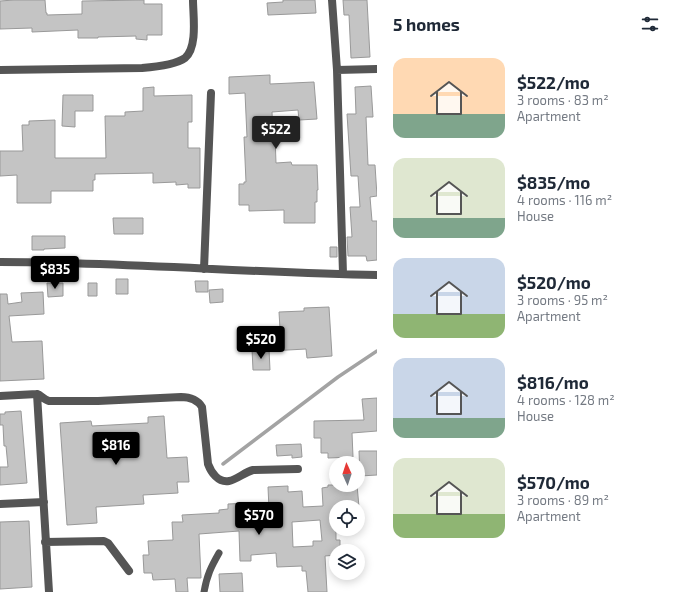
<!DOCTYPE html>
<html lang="en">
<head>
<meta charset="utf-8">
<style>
	:root { --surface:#fff; --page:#f6f6f7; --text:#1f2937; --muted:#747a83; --accent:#000 }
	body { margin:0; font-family:"Exo 2",sans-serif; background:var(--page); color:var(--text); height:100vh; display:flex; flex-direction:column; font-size:15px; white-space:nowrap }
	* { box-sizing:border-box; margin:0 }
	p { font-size:13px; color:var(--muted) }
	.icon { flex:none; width:22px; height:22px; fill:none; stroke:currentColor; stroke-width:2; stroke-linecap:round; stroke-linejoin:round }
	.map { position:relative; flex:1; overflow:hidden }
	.side { display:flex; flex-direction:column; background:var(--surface); width:300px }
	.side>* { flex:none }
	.needle { width:26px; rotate:357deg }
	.tools { position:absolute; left:329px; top:456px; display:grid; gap:8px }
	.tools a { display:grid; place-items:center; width:36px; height:36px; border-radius:50%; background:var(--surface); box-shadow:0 2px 10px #0003; font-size:20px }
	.price { position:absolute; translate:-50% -34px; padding:0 9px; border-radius:4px; background:var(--accent); color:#fff; font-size:13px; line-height:26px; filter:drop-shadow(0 1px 2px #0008) }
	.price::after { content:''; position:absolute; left:50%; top:24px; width:12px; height:9px; margin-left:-6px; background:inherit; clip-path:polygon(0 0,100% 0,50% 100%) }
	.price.on { background:#222; color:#fff }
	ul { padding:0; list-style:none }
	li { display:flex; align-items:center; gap:12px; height:100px; padding:0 16px }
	li span { display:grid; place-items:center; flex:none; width:112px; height:80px; border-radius:12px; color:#555 }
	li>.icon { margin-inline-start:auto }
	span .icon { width:48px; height:48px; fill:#fffc; stroke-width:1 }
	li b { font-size:17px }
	h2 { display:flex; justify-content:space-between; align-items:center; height:48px; padding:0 16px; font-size:17px }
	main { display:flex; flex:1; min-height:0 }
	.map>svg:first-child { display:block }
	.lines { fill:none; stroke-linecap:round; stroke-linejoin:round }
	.stream { stroke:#a3a3a3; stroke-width:3.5 }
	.building { fill:#c4c4c4; stroke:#999; fill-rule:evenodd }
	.lane { stroke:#555; stroke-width:7 }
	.street { stroke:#555; stroke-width:8 }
</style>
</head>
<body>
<main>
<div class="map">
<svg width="377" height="592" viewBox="0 0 377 592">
	<rect width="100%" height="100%" fill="#fff"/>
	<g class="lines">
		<path class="stream" d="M223,464l115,-87 39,-26"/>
	</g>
	<path class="building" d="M14,0h31l1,13h1v2l35,-1v-13l62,-1v4h18v31h-15v5l-11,-1v-3l-38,1v1h-20v-8l-46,2v-4l-32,1v-28z
		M283,0h32l1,13 -48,2 -1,-12 16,-1z
		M343,0h24l3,57 -19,1 -2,-43h-5z
		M270,75v9l44,-2 3,37 -18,1 -1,-10 -26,2 1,24h2l1,27 15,-1 1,3h25l1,25h-1v12h-2v21h-31v-13l-35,1v-6h-10v-21h5v-2h2l-2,-45h3l-2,-44 -16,1v-17z
		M371,86l2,31h-7l2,48h7l2,31 -7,1 2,24h5v39l-10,1 -1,-5h-18l-1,-19h5l-2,-30h10l-2,-31h-7l-4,-62h9l-1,-27z
		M154,87v9l38,-1v27h-4v26h12v40h-12v-4l-12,1v-3l-23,1v-10l-58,1v6h-2v11h-42v12h-34v-28l-17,1v-25h23l-1,-26h7v-4l26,-1v38h51l-1,-42h20v-4l18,-1v-23z
		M63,95h30v16h-18v16l-13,-1z
		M113,218h30v16h-29z
		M32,236h33v12l-21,1v1h-12z
		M330,247h7v10h-7z
		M116,279h12v15h-12z
		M195,281h13v11h-12z
		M47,283h16v13l-15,1z
		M88,283h9v13h-9z
		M223,289v13l-13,1 -1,-13z
		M43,292l1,22 -35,2 3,26 30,-1 2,38 -44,2v-87h7l1,10 14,-2 -1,-9z
		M329,307l3,49 -25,2 -1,-9 -36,2 -1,-21 11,-1 -1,-17 25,-1v-3z
		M252,349h17l1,21h-17z
		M377,398v33l-25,2 1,24 -25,1v-5h-7v-15h-7v-17l50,-1 -2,-21z
		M21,411l6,72 -27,2v-18h8l-2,-21h-2l-1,-21h-3v-11h5v-2z
		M164,416l3,42 20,-1 2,25h-12l1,11 -35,2 1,9 -48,3 1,16 -30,2 -7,-102 31,-2 1,5 56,-3v-6z
		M301,444l1,13 -10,1v-3l-15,1 -1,-11z
		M359,451h18v24l-17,1z
		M328,485h29l2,22h-23v33h4v11h-4v4l-11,1 2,36h-19l-2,-21h-4v-5l-25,1 -1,-14 -25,2v6h-11l-1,-30 -40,3 2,44h-14l1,14h-12l-1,-13 -22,1 -1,-7h-8l-1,-18h6l-1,-14 25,-1 -1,-18h11l-1,-7 37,-2v-3l9,-1v-5l21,-1v7l20,-1 -1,-22 20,-1v6l14,-1 1,16 20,-1 -1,-18 6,-1zM320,520l2,21h-9v5l-20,1 -1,-25z
		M29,521l3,66 -32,2v-67z
		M242,573l1,19h-23l-1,-18z"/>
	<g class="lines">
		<path class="lane" d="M204,592c3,-17 7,-25 15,-39"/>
		<path class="street" d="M332,0l5,70 6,204
			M0,70l142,-2c12,-1 33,-3 43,-10 13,-11 8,-43 8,-58
			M337,70l40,-1
			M0,262c126,0 251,11 377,13
			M204,269l7,-176
			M37,394l12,198
			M0,396l37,-2c4,1 7,6 12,7h49l83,-4c9,0 16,2 21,10l6,57c3,8 10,19 21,17 7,-1 16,-9 24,-11l45,-1
			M0,504l44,-2
			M45,542l59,-1 4,2 21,28"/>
	</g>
</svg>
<div class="tools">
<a><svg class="needle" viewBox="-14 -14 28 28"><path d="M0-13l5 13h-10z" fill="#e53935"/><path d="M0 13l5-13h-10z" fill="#747a83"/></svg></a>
<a><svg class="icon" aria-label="locate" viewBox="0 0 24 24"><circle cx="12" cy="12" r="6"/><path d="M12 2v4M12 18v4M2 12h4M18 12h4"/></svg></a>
<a><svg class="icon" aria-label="layers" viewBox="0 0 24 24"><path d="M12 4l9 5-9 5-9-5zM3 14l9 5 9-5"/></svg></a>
</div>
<b class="price on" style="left:276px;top:150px">$522</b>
<b class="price" style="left:55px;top:290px">$835</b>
<b class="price" style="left:261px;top:360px">$520</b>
<b class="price" style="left:116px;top:466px">$816</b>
<b class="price" style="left:259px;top:536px">$570</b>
</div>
<section class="side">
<h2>5 homes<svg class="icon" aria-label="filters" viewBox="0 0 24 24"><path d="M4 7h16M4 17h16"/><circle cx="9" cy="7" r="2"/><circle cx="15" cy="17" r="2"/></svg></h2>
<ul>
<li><span style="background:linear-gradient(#ffd9b3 70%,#7fa58c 0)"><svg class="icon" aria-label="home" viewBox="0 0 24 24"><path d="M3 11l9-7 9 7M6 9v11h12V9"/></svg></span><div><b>$522/mo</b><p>3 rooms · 83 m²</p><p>Apartment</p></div></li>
<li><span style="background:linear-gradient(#dfe7d0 75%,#7fa58c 0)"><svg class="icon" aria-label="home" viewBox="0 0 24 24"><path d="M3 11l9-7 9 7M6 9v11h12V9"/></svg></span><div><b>$835/mo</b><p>4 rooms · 116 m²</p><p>House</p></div></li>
<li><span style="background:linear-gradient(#c9d6e8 70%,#8fb573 0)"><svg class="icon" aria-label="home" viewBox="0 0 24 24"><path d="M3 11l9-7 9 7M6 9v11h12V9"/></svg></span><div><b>$520/mo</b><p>3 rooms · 95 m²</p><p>Apartment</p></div></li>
<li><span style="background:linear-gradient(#c9d6e8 75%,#7fa58c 0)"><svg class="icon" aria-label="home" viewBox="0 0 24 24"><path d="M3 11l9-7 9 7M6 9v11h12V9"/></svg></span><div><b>$816/mo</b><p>4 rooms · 128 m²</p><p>House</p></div></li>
<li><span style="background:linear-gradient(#dfe7d0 70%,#8fb573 0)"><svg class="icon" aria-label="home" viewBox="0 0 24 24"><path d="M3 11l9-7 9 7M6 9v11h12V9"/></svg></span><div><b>$570/mo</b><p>3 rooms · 89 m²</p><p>Apartment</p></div></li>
</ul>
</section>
</main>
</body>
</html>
